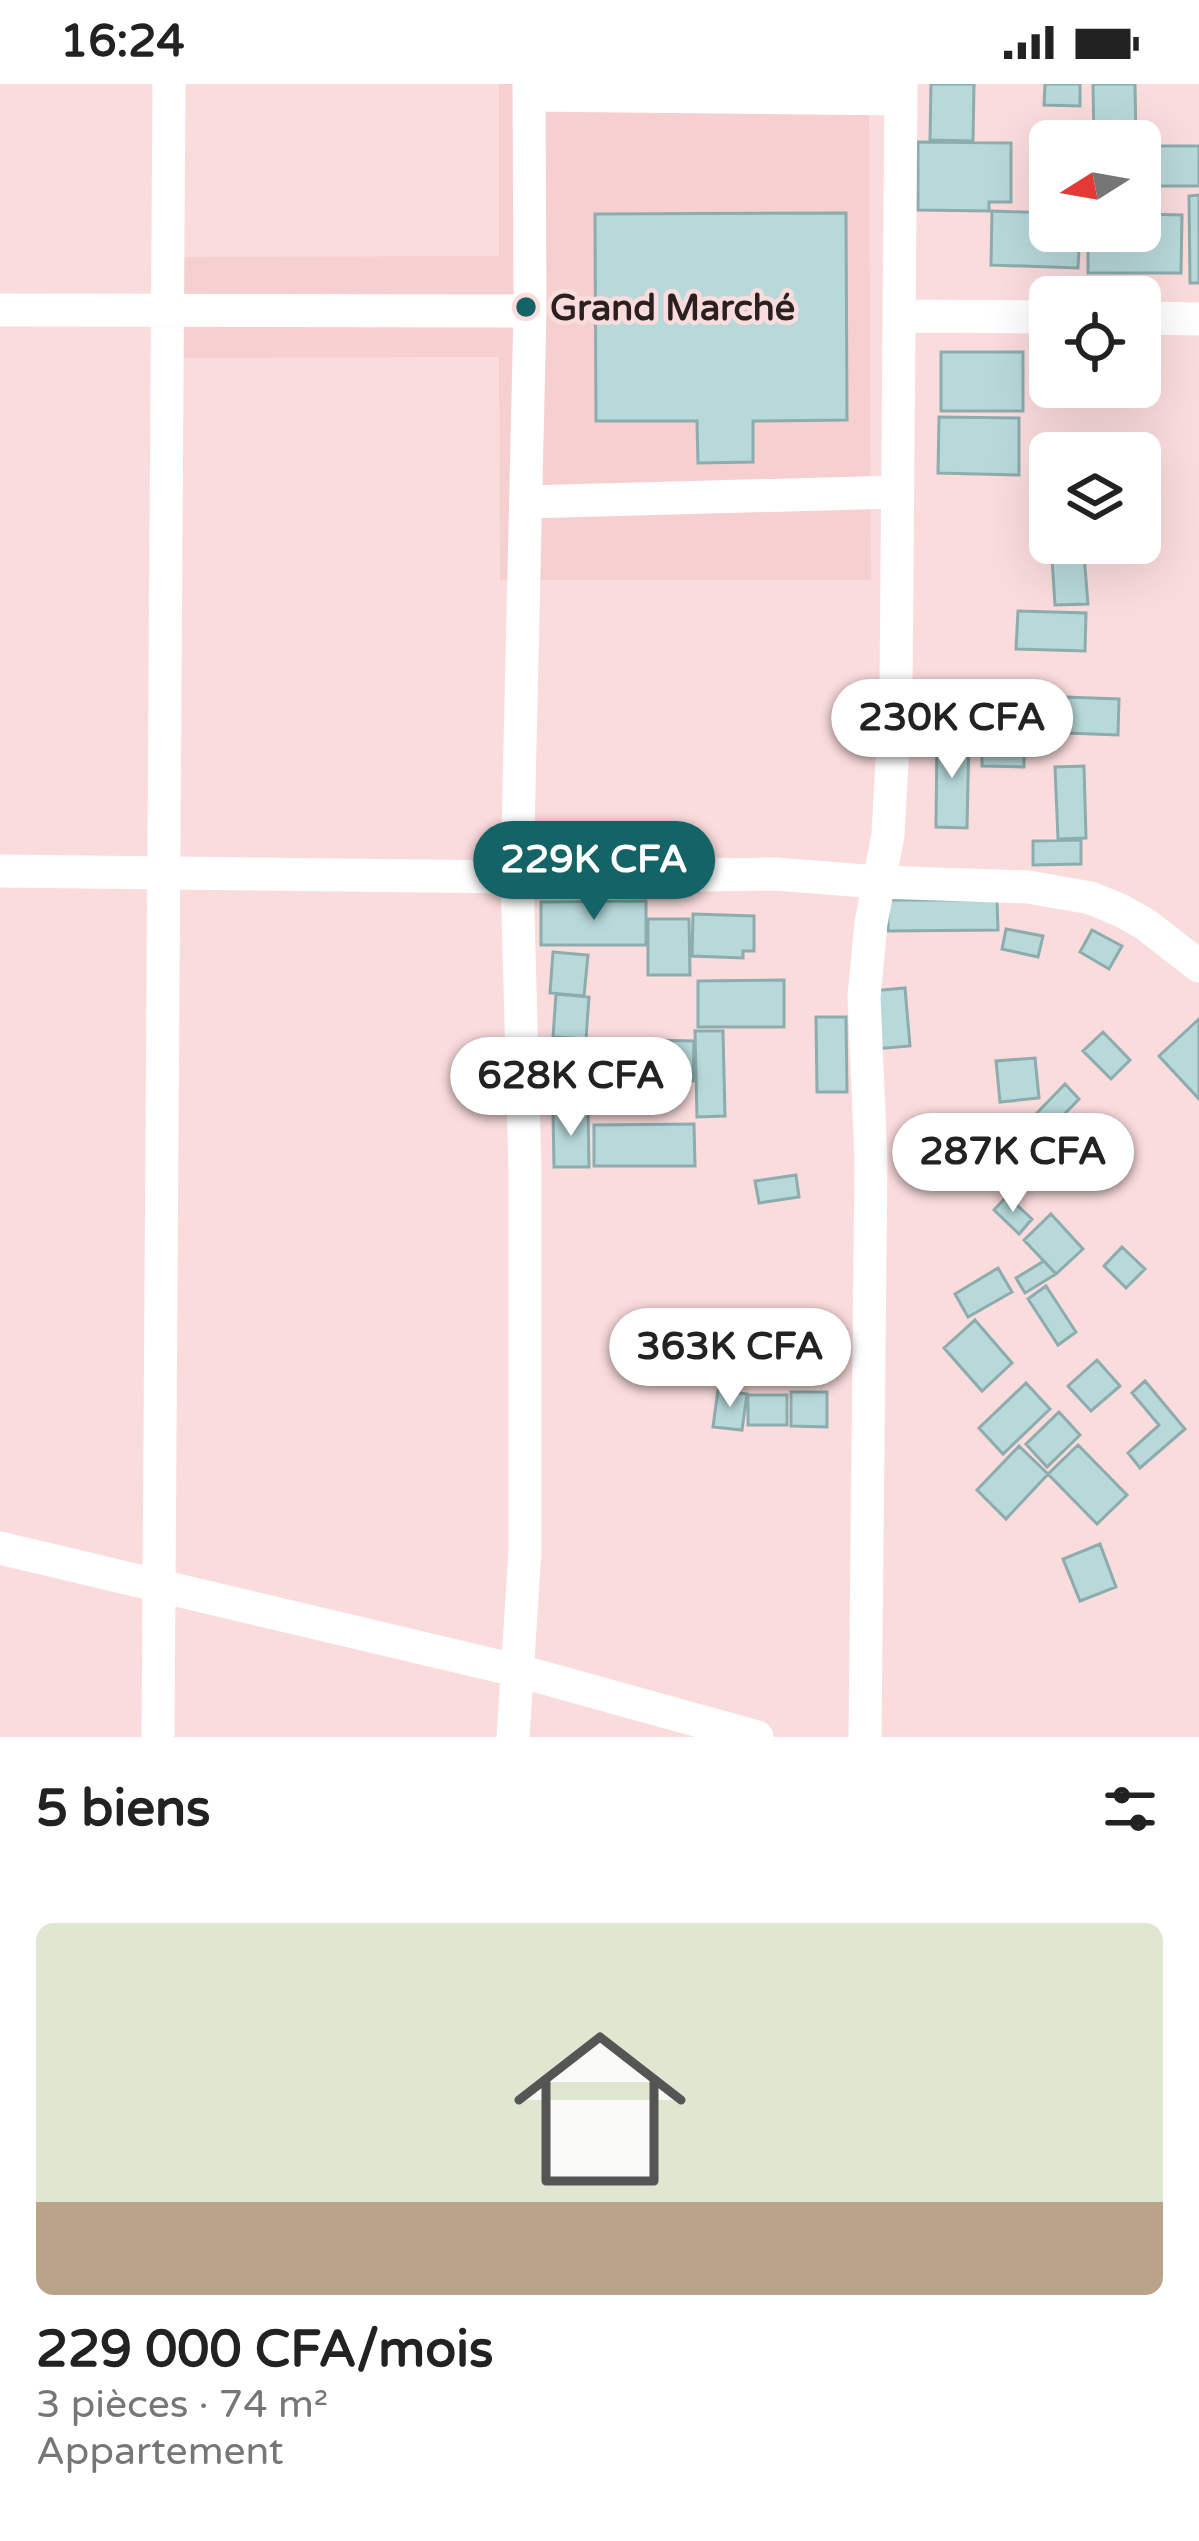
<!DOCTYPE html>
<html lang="fr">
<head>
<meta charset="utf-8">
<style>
	:root { --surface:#fff; --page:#f2f2f2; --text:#222; --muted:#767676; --accent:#146467 }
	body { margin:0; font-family:"Varela Round",sans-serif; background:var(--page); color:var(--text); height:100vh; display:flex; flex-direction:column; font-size:45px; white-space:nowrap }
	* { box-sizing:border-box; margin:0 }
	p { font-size:39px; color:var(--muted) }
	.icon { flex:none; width:66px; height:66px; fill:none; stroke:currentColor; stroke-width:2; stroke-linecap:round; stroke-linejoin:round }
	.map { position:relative; height:1653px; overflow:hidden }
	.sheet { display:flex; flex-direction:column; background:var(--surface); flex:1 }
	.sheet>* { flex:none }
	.needle { width:78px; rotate:259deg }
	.fabs { position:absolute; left:1029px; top:36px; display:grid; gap:24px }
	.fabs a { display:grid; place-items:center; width:132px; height:132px; border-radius:18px; background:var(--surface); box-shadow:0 12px 48px #0002; font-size:60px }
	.price { position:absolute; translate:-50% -102px; padding:0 27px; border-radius:42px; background:#fff; color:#222; font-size:39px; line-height:78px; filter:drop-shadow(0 3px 6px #0008) }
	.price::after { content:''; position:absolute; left:50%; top:72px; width:36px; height:27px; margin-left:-18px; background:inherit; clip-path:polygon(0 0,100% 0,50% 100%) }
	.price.on { background:var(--accent); color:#fff }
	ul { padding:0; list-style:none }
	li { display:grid; align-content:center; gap:24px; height:636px; padding:0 36px }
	li span { display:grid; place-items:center; height:372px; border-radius:18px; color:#555 }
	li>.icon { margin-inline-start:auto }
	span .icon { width:216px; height:216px; fill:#fffc; stroke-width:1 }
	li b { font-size:51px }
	h2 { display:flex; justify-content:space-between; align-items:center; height:144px; padding:0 36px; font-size:51px }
	.status { display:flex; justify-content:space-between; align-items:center; height:84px; padding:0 60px; background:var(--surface); direction:ltr }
	.status svg { height:33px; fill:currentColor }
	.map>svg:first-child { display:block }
	.built { fill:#f6cfd0 }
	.building { fill:#b8d9da; stroke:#8cacad; stroke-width:3 }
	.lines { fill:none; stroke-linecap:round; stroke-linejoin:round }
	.street { stroke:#fff; stroke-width:33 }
	.poi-dot { fill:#146467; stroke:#fbdcdd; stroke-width:4.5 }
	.labels { text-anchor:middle; stroke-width:9; stroke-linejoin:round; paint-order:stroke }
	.poi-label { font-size:36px; font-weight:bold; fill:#2b2020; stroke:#fbdcdd; text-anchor:start }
</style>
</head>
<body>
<div class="status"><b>16:24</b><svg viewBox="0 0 49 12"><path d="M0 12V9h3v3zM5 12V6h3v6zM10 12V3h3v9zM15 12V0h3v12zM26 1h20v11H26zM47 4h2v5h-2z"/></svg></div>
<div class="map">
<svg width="1199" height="1653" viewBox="0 0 1199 1653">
	<rect width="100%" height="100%" fill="#fbdcdd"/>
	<path class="built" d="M499,0h370l2,496h-371l-1,-223 -317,1v-101l317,-1z"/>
	<path class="building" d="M931,0h43l-1,57 -43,-1z
		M1045,0h35v22l-36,-1z
		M1093,0h42l1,57h-42z
		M918,58l93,1v59h-22v9l-71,-1z
		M1140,62h59v40h-52v-8h-7z
		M1199,111v88h-9l-1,-87z
		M992,127l58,2v18h30l-2,37 -87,-3z
		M846,129l1,207 -94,1v41l-55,1 -1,-42h-101l-1,-207z
		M1140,130l42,1 -1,58h-93v-42h52z
		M941,268h82v59h-82z
		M939,333l80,1v57l-81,-2z
		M1051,459h32l5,61 -33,1z
		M1018,527l68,2 -1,38 -69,-2z
		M1064,613l2,36 -82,3 -1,-35z
		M1064,613l55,2 -1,36 -52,-2z
		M937,650l32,1 -2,93 -31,-1z
		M982,654l42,1v28l-42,-1z
		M1084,682l2,72 -28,1 -3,-72z
		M1081,756v24l-48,1v-24z
		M888,816h109l1,30 -110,1z
		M646,817v44h-105v-43z
		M693,830l61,2v35h-11v7l-51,-2z
		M648,835h41l1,56h-42z
		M1006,845l37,7 -5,21 -36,-8z
		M1092,846l30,16 -13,23 -29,-17z
		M553,868l35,3 -4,41 -34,-3z
		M784,896v47h-86v-46z
		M905,904l5,58 -35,3 -4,-58z
		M556,910l33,3 -3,42 -33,-2z
		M816,933h30l1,75h-30z
		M1199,935v80l-40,-43z
		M695,947h28l2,85 -28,1z
		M1103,948l27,28 -19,19 -28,-28z
		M598,955l96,2 -1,40 -96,-1z
		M1035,974l4,40 -39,4 -4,-41z
		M1065,1000l14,15 -28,29 -15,-14z
		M553,1027h35l1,56h-35z
		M694,1040l1,42h-101v-41z
		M1019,1076l14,12 -19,22 -14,-13z
		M796,1091l3,22 -40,6 -4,-22z
		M1007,1112l25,23 -13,15 -25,-24z
		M1051,1130l32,35 -27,25 -32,-34z
		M1122,1163l23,22 -19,19 -22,-22z
		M1044,1177l12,13 -31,19 -9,-15z
		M998,1184l14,24 -44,25 -13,-23z
		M1046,1202l30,46 -18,13 -30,-46z
		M975,1236l37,43 -30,28 -38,-43z
		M1097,1276l23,26 -29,25 -23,-25z
		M1145,1297l40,48 -45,39 -12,-15 31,-28 -27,-32z
		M1026,1299l24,26 -47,45 -24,-26z
		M718,1306l29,4 -5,36 -29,-3z
		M791,1308h36v35l-36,-1z
		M748,1311h39v30h-39z
		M1059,1328l21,23 -33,32 -21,-23z
		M1078,1361l49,50 -30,29 -49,-50z
		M1019,1362l29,28 -42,45 -29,-29z
		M1100,1460l16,43 -36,14 -17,-42z"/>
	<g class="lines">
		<path class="street" d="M529,11l372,4
			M0,226l530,1
			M901,232l149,1
			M1140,234l59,1
			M526,418l371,-10
			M0,787l517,6 258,-3 104,8 149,5 63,11 31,13 23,13 54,42
			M0,1464l519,123 238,66
			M158,1653l11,-1653
			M513,1653l12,-186v-381l-8,-293 13,-566 -1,-227
			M865,1653l6,-578 -7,-162 7,-74 17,-88 8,-146 5,-605"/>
	</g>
	<circle class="poi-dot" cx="526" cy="223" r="12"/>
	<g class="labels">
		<g class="poi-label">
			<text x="550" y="236">Grand Marché</text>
		</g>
	</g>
</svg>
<div class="fabs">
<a><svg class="needle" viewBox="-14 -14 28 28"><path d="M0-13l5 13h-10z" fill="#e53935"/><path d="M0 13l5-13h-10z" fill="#767676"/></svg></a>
<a><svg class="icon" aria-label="locate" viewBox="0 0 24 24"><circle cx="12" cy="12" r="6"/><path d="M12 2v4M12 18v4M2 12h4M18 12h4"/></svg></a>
<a><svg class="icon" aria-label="layers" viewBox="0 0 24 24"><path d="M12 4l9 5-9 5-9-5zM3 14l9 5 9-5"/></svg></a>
</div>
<b class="price" style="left:952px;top:697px">230K CFA</b>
<b class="price on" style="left:594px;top:839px">229K CFA</b>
<b class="price" style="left:571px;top:1055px">628K CFA</b>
<b class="price" style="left:1013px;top:1131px">287K CFA</b>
<b class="price" style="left:730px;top:1326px">363K CFA</b>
</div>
<section class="sheet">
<h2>5 biens<svg class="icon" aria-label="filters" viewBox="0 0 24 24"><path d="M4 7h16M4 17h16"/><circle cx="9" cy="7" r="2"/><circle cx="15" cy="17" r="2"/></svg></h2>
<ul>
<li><span style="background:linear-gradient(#dfe7d0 75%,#b9a48a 0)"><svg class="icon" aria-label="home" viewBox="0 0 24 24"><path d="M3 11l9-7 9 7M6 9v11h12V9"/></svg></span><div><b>229 000 CFA/mois</b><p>3 pièces · 74 m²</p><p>Appartement</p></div></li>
</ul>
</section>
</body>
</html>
